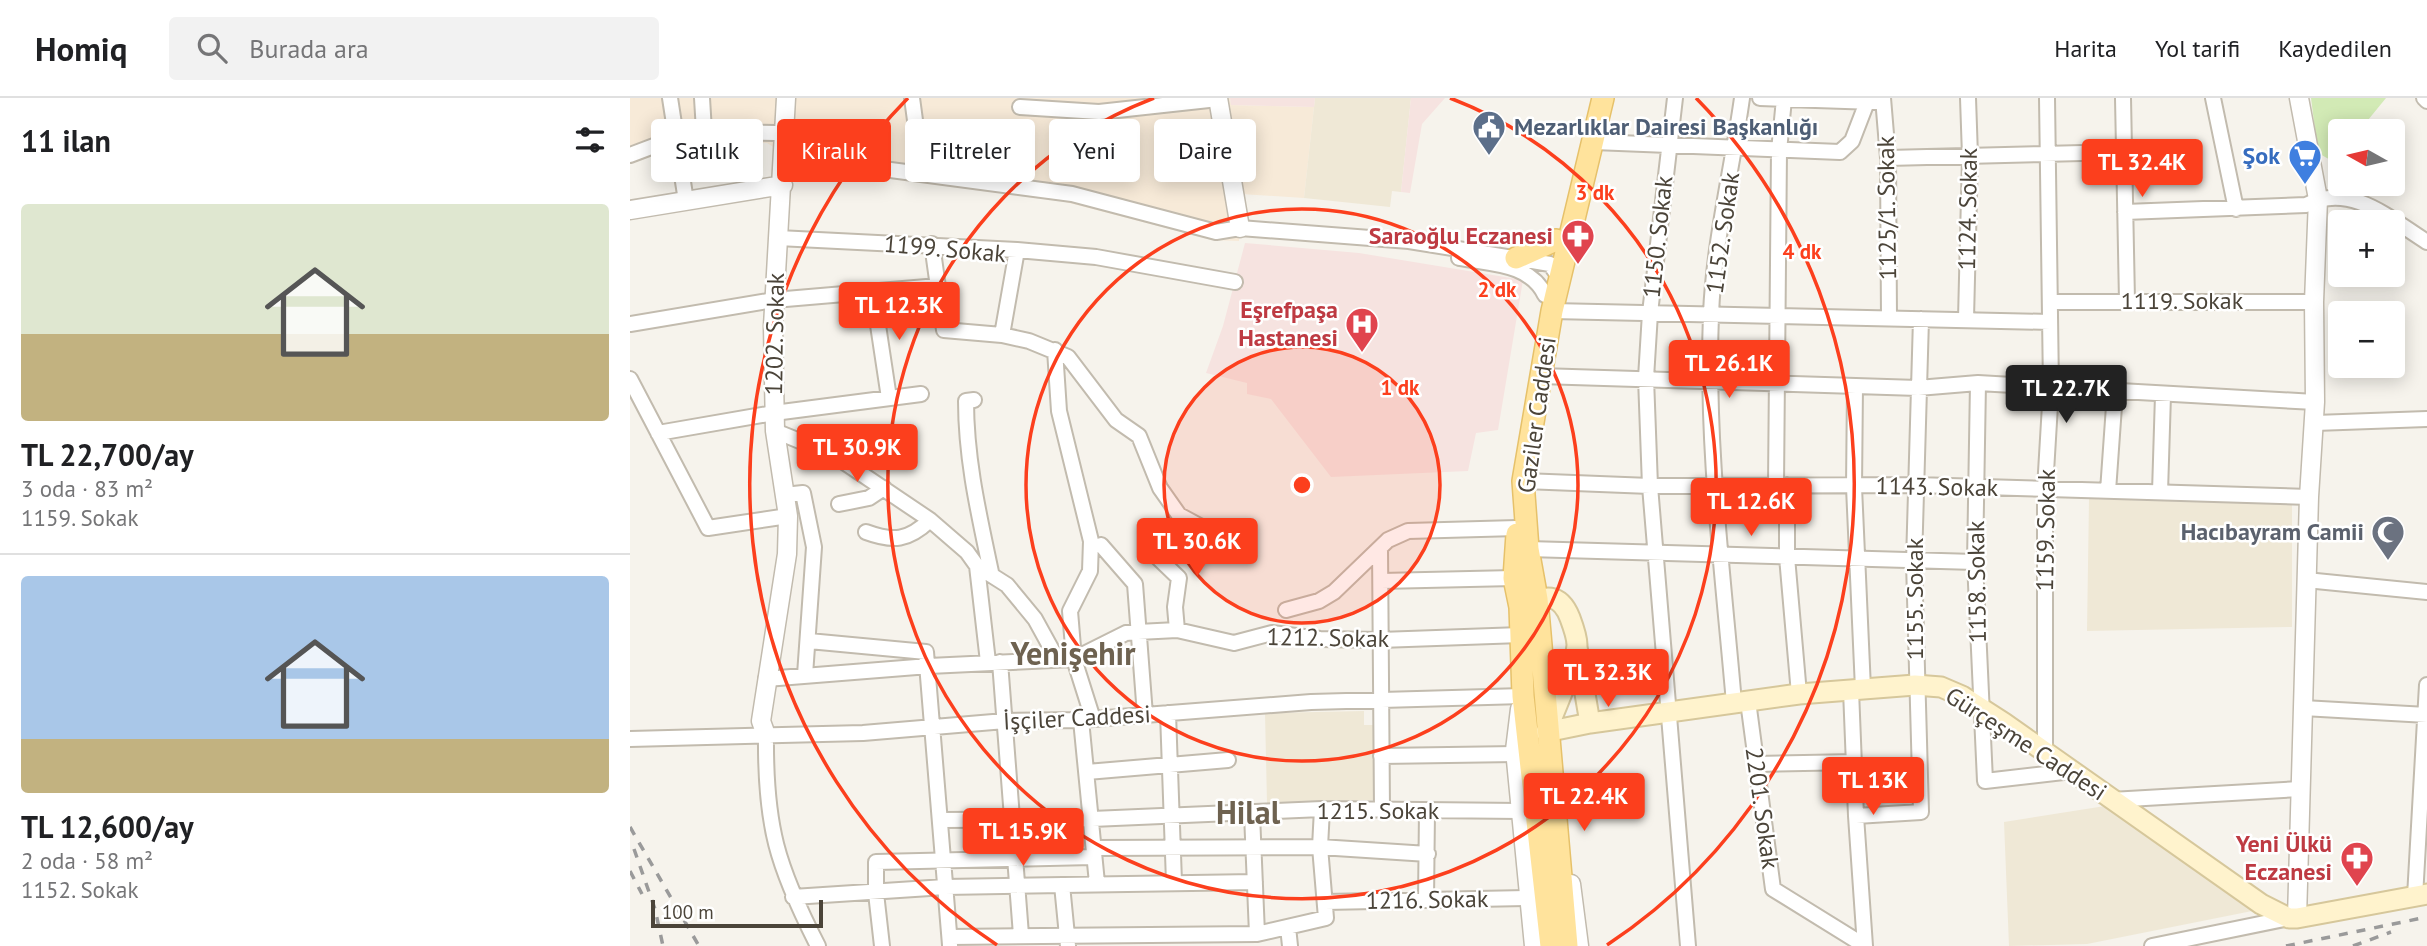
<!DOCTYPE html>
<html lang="tr">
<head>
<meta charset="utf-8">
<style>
	:root { --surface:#fff; --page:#f2f2f2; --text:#202124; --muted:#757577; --line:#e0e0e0; --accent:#fc3f1d }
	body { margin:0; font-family:"PT Sans",sans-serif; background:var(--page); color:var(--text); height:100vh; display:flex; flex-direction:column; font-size:26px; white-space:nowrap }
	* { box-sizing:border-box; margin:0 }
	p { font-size:23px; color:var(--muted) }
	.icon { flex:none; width:38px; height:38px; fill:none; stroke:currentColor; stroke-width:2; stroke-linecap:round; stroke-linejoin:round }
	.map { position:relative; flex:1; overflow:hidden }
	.drawer { display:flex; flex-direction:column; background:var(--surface); width:630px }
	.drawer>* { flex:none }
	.guide { position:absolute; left:21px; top:21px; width:665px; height:63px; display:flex; gap:14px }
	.needle { width:46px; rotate:278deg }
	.buttons { position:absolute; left:1698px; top:21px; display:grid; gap:14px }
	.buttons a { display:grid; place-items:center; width:77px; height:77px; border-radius:7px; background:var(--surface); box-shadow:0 4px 18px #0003; font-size:35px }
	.scale { position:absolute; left:21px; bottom:18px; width:172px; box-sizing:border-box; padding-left:7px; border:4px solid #4b4439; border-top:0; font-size:19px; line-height:24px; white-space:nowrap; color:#4b4439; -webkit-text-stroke:5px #fff; paint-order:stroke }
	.price { position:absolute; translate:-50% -60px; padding:0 16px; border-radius:7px; background:var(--accent); color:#fff; font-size:23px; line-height:46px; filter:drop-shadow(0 2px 4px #0008) }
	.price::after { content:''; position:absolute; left:50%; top:42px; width:21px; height:16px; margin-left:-10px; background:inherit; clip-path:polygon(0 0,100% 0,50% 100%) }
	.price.active { background:#222; color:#fff }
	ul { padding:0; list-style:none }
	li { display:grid; align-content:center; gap:14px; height:371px; padding:0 21px }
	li+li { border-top:2px solid var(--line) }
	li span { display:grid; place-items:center; height:217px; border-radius:7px; color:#555 }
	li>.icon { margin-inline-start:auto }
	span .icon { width:126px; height:126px; fill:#fffc; stroke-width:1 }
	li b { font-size:30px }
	h2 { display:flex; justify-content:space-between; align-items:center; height:84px; padding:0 21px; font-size:30px }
	.tag { padding:0 24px; border-radius:7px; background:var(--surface); box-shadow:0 4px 18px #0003; font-size:24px; line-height:63px }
	.tag.active { background:var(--accent); color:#fff }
	header { display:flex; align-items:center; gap:42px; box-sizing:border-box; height:98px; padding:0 35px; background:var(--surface); border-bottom:2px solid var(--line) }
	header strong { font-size:33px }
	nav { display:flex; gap:38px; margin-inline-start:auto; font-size:24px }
	.search { width:490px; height:63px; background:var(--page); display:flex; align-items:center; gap:18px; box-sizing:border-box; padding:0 24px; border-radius:7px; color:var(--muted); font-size:26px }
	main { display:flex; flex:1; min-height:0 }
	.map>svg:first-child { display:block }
	.commercial { fill:#f7ead8 }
	.education { fill:#efe8d6 }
	.medical { fill:#f6e3e0 }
	.green { fill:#d2eab5 }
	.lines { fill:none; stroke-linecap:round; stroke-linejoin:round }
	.minor-casing { stroke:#c2bbae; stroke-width:18 }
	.tertiary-casing { stroke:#c2bbae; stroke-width:21 }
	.secondary-casing { stroke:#d6c79b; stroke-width:23 }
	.primary-casing { stroke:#e6c16a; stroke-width:24 }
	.minor { stroke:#fff; stroke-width:14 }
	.tertiary { stroke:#fff; stroke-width:18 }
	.secondary { stroke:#fff3cd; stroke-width:19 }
	.primary { stroke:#ffe39c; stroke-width:21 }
	.rail { stroke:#9a9a9a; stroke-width:3.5; stroke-dasharray:9 9; stroke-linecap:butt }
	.ring { fill:none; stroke:#fc3f1d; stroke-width:3.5 }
	.labels { text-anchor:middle; stroke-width:5; stroke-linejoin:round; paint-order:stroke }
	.service-label { font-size:24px; font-weight:bold; fill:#4e5e75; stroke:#fff; text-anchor:start }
	.shop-label { font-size:24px; font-weight:bold; fill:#366cbe; stroke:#fff; text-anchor:end }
	.street-label { font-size:24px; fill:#4b4439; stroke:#fff }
	.health-label { font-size:24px; font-weight:bold; fill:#be3a42; stroke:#fff; text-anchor:end }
	.worship-label { font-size:24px; font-weight:bold; fill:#5b616d; stroke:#fff; text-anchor:end }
	.district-label { font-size:32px; font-weight:bold; fill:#6e6250; stroke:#fff }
	.centre { fill:#fc3f1d; stroke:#fff; stroke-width:3.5 }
	.ring-label { font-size:21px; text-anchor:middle; font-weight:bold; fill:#fc3f1d; stroke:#fff; stroke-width:5; stroke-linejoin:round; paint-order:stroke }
</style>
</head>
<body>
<header>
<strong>Homiq</strong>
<div class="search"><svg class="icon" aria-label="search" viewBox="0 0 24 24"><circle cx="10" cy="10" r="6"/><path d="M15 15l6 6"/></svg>Burada ara</div>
<nav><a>Harita</a><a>Yol tarifi</a><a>Kaydedilen</a></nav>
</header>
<main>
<section class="drawer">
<h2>11 ilan<svg class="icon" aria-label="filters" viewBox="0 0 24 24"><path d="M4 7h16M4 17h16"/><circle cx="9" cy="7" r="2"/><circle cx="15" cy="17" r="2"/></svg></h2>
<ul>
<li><span style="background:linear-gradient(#dfe7d0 60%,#c2b280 0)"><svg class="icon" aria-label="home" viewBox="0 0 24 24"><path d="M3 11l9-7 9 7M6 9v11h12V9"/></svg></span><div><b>TL 22,700/ay</b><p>3 oda · 83 m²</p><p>1159. Sokak</p></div></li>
<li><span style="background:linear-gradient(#a9c7e8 75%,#c2b280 0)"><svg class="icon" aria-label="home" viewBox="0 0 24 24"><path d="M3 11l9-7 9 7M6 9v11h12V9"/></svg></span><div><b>TL 12,600/ay</b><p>2 oda · 58 m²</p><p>1152. Sokak</p></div></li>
</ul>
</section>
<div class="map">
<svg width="1797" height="848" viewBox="0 0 1797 848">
	<rect width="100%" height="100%" fill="#f6f3ec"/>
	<path class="commercial" d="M0,0h600l1,7 83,2 -10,91 -63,-4 -2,47 -27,-1 -185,-48 -222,-25 -38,-24 -62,-4 -75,23z"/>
	<path class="education" d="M685,0h96l-10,94 -9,-1 -2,16 -86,-9z
		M1459,401l203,5v123l-205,4z
		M734,613v14h11l1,75 -109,3 -2,-90z
		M1475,708l147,105 -165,33 -78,2 -5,-124z"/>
	<path class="medical" d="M600,0h85l-1,9 -83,-2z
		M781,0h34l-23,26 -12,69 -9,-1z
		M615,145l114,10 164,27 -25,150 -22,3 -8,38 -137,6 -60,-78 -24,-5v-11l-41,-10 17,-47z"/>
	<path class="green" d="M1681,0h75l-27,33h-19v25l-6,6 -16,-9z"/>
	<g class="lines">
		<defs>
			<path id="minor" d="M40,0l16,103
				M72,0l2,33
				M282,0l10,74
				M1045,0l-25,215 -4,65 4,108 38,460
				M1130,0l115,4
				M1253,0l5,60 1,160
				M1493,0l4,203
				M1583,0l23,111
				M1794,0l3,3
				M390,9l79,5 119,-13
				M964,44l246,10 12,-11 15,-39
				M0,57l45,-17 29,-7 71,2
				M155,58l287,38 144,38 24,-4 169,13 141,23 9,13
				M1258,60l235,-6
				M1495,114l181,-7c45,-23 84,14 121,37
				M148,140l239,12 -15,85 27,6 39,16 48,63 23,16 21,52 19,27 37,20
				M302,146l12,86 58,5
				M387,152l79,7 139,25
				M829,160c31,6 71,5 86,37
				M243,194l16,106
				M1420,204h264
				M922,213l498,11
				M1336,221l4,-163 -2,-58
				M0,226l144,-24 164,-14
				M425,252l4,61 32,130 -1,30 -20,40 4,48 19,60
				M910,278l378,12 60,-5 337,19
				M0,281l78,149 80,-12
				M1348,285l-3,179 10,219 87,-10
				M1225,288l-1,101 9,202
				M344,302l-8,1c0,59 13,114 25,171
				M1685,325l112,-4
				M145,333l57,23 98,66 37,32 10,14 30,19 28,34 22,40
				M28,335l116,-20 147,-19
				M893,383l127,5 266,-1 393,12
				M1146,387l3,-334 5,-52
				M1157,387v72l12,137
				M1478,393l7,-99
				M1530,394l3,-97
				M154,397l19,-2 11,54 -9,128
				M209,406l30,-6 15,-10
				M236,434c27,10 42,9 64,-12
				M471,447l34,39 10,131
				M750,450l2,262
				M898,451l447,13
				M523,455l26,25 -4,29 2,23
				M347,468l11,96
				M1676,482l121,12
				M751,483l133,-3
				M656,512l33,-9 15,-9 54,-52 20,-9 109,-3
				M179,543l117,11 24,293
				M370,564l21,273
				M136,581l163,-13 145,-7 52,-26 12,-1 39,-2 57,13 38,-10 48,6 60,1 141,-5
				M1221,592l5,126 9,130
				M1118,603l25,188 92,57
				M1104,605c-11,-129 -28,-259 -23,-389 3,-73 21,-144 31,-216
				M1673,610l124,7
				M538,615l6,169
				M451,622l16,163
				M136,637c-1,91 11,131 52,211
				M0,641l233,-6 142,-12 76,-1 230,-18 212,-6
				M1415,655v-264l6,-101 -4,-290
				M751,658l135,-2
				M1126,666l99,-2
				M457,674l141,-12
				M1481,702l189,-11
				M622,716l5,120
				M1226,718l65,-4 -7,-250 7,-243
				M312,722l150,-1 230,-10 199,2
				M464,750l226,-1 108,7
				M432,787l6,61
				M163,799l152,-10 310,-5
				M1785,799l12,-212
				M796,802l1,-89
				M695,804l204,-4
				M658,829l2,19
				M320,839l307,-3 69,-16 -6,-71 2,-38
				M252,848l-6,-53v-31l217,-5
				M1522,848l137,-28"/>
			<path id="tertiary" d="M588,0l22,130
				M0,112l153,-25
				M890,611l-5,41 19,196
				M136,637l-5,-14 26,-167 1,-38 -13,-85 -2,-105 13,-228
				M941,786l8,62
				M1667,820l12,-421 6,-95 -1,-100 4,-103 -19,-101"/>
			<path id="secondary" d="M893,508c21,-11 37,-14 47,12 3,8 7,19 7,27 -1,19 -22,63 -29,83
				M960,625l209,-29 116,-9 26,2 21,9 42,27 257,181 28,14h8l130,-24
				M916,634l44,-9 -13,-76"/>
			<path id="primary" d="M886,160l40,-18
				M887,436l-3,44 6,29 3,89 28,250
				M937,848l-30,-347 -9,-50 -5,-68 29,-170 51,-213"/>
		</defs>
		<use href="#minor" class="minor-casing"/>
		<use href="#tertiary" class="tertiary-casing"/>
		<use href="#secondary" class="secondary-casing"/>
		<use href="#primary" class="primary-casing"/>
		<use href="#minor" class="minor"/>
		<use href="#tertiary" class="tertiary"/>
		<use href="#secondary" class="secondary"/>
		<use href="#primary" class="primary"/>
		<path class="rail" d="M0,729l69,119
			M4,751l21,60 8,37
			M0,773l12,23
			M1656,848l141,-29
			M1723,848l38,-14"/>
	</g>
	<circle cx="672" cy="387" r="138" fill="#fc3f1d" fill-opacity=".12"/>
	<g class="ring">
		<circle cx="672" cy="387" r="138"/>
		<circle cx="672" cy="387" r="276"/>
		<path d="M820 0A414 414 0 1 1 524 0"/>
		<path d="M367 847A552 552 0 0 1 278 0M1066 0A552 552 0 0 1 977 847"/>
	</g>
	<defs>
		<symbol id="civic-pin" viewBox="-11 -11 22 30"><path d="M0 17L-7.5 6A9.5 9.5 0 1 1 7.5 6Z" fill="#5c6f8a" stroke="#fff"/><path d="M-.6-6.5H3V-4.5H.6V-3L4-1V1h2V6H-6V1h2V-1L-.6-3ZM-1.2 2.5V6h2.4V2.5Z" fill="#fff"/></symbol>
		<symbol id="supermarket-pin" viewBox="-11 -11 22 30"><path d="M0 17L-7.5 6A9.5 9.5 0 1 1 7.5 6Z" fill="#3f7fe0" stroke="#fff"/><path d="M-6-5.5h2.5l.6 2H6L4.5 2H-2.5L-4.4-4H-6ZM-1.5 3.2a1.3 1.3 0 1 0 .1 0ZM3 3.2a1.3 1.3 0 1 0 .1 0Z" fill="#fff"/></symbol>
		<symbol id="pharmacy-pin" viewBox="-11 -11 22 30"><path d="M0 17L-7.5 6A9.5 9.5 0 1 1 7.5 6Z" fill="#e0444e" stroke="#fff"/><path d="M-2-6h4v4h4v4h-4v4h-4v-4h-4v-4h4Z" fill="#fff"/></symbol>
		<symbol id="hospital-pin" viewBox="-11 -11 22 30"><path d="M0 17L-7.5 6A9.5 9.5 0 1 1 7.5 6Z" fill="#e0444e" stroke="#fff"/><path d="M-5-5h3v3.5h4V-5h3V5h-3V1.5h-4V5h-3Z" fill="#fff"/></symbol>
		<symbol id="mosque-pin" viewBox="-11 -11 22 30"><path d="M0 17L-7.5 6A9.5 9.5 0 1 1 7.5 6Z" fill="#6b7280" stroke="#fff"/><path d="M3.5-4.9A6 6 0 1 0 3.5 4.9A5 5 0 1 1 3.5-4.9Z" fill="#fff"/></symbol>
	</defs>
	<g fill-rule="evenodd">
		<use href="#civic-pin" x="840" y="10" width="38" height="52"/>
		<use href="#supermarket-pin" x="1656" y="39" width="38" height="52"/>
		<use href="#pharmacy-pin" x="929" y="119" width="38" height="52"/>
		<use href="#hospital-pin" x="713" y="207" width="38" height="52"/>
		<use href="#mosque-pin" x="1739" y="415" width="38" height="52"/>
		<use href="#pharmacy-pin" x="1708" y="741" width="38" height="52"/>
	</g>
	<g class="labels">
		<g class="service-label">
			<text x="884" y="37">Mezarlıklar Dairesi Başkanlığı</text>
		</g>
		<g class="shop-label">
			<text x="1650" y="66">Şok</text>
		</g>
		<g class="street-label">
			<text transform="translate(1257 110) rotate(-91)" y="8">1125/1. Sokak</text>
			<text transform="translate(1338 111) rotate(-89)" y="8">1124. Sokak</text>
			<text transform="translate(1093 135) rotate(-82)" y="8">1152. Sokak</text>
			<text transform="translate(1028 139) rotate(-84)" y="8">1150. Sokak</text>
			<text transform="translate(315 151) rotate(5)" y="8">1199. Sokak</text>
			<text x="1552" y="211">1119. Sokak</text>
			<text transform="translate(145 236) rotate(-89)" y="8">1202. Sokak</text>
			<text transform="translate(907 317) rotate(-82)" y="8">Gaziler Caddesi</text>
			<text transform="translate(1307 389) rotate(1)" y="8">1143. Sokak</text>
			<text transform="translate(1416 432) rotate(-89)" y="8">1159. Sokak</text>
			<text transform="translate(1347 484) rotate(-91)" y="8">1158. Sokak</text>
			<text transform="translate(1285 501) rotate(-90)" y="8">1155. Sokak</text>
			<text transform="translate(698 540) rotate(1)" y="8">1212. Sokak</text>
			<text transform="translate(447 620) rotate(-3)" y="8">İşçiler Caddesi</text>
			<text transform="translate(1396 646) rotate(33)" y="8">Gürçeşme Caddesi</text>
			<text transform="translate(1132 710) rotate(82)" y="8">2201. Sokak</text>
			<text x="748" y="721">1215. Sokak</text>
			<text transform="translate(797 802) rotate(-1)" y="8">1216. Sokak</text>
		</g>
		<g class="health-label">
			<text x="923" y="146">Saraoğlu Eczanesi</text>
			<text x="708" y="220">Eşrefpaşa<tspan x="708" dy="28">Hastanesi</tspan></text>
			<text x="1702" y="754">Yeni Ülkü<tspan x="1702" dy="28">Eczanesi</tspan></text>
		</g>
		<g class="worship-label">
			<text x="1734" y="442">Hacıbayram Camii</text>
		</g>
		<g class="district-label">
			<text x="443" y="567">Yenişehir</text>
			<text x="618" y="726">Hilal</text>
		</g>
	</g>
	<circle cx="672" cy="387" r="10" class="centre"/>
	<g class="ring-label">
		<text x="965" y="102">3 dk</text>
		<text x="1172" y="161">4 dk</text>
		<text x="867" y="199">2 dk</text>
		<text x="770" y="297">1 dk</text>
	</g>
</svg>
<div class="buttons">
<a><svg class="needle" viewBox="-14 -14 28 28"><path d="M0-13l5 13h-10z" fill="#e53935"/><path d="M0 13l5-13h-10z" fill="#757577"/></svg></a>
<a>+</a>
<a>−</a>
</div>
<div class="scale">100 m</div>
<b class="price" style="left:1512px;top:101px">TL 32.4K</b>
<b class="price" style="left:269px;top:244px">TL 12.3K</b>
<b class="price" style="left:1099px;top:302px">TL 26.1K</b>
<b class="price active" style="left:1436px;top:327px">TL 22.7K</b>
<b class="price" style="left:227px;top:386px">TL 30.9K</b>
<b class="price" style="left:1121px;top:440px">TL 12.6K</b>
<b class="price" style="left:567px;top:480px">TL 30.6K</b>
<b class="price" style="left:978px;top:611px">TL 32.3K</b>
<b class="price" style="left:1243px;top:719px">TL 13K</b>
<b class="price" style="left:954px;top:735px">TL 22.4K</b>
<b class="price" style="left:393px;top:770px">TL 15.9K</b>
<div class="guide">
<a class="tag">Satılık</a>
<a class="tag active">Kiralık</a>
<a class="tag">Filtreler</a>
<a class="tag">Yeni</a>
<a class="tag">Daire</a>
</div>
</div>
</main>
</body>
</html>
